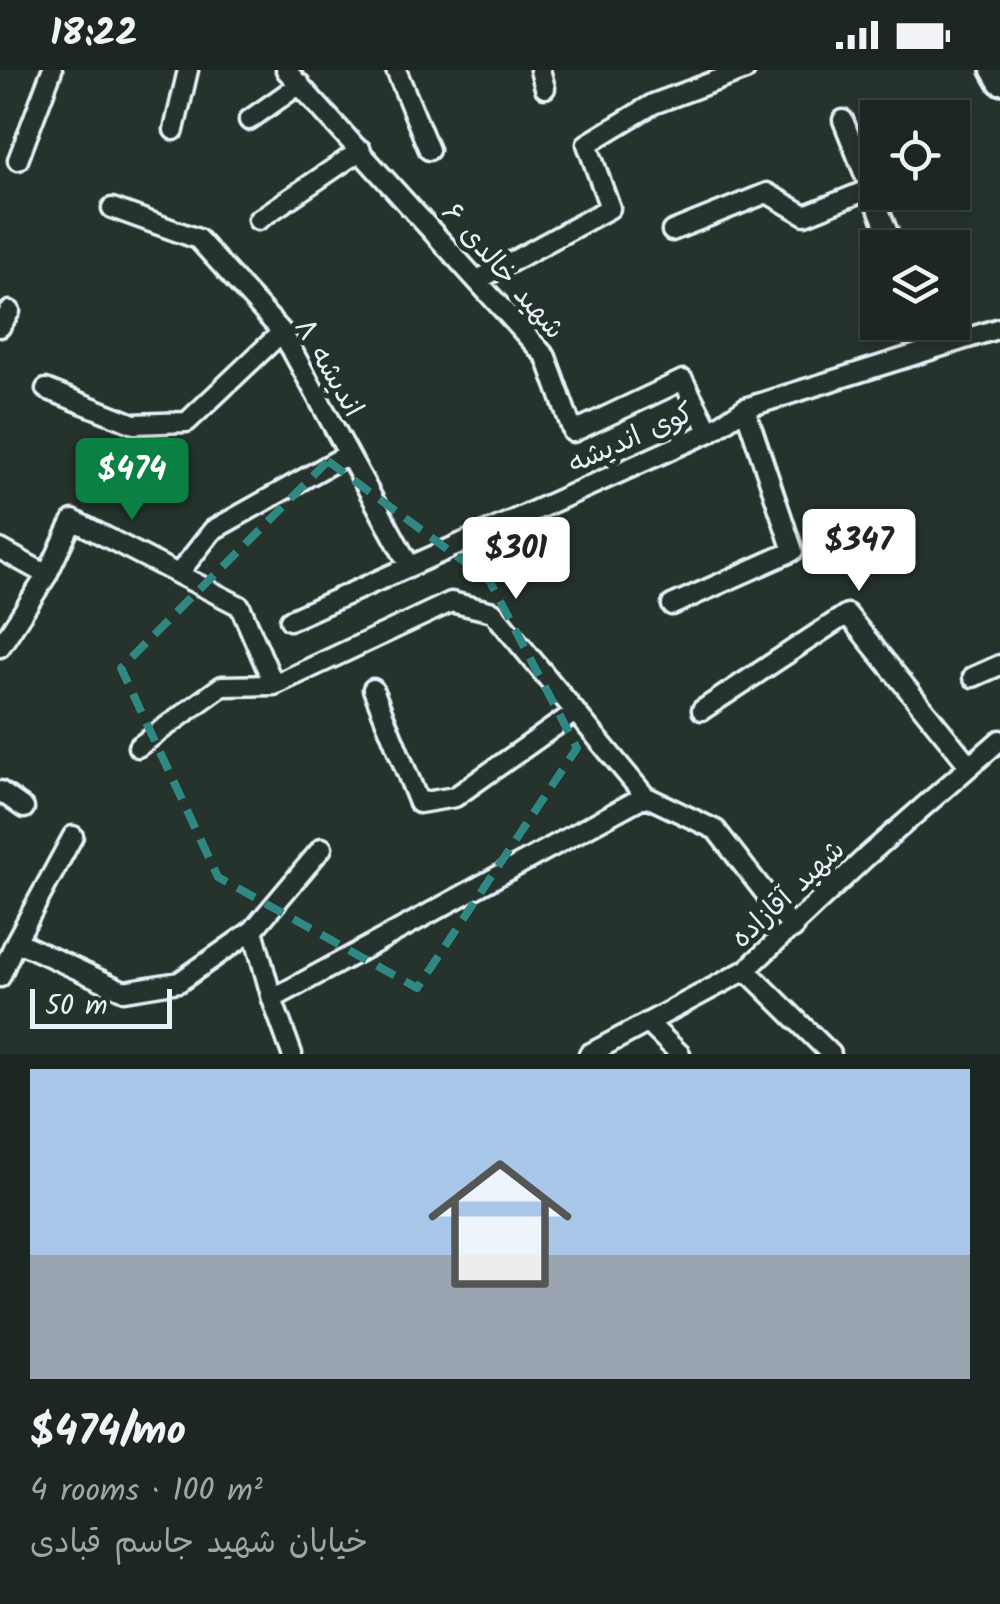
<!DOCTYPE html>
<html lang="en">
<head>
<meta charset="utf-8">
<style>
	:root { --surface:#1c2622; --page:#29322f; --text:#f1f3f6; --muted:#a0a5a5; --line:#3a4340; --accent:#0b8043 }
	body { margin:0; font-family:Kalam,"Playpen Sans Arabic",sans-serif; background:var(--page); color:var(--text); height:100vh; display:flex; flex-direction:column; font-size:38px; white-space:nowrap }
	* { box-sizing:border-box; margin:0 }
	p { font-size:32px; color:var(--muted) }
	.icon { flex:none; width:55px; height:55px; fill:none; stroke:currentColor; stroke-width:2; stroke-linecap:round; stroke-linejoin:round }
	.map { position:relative; height:984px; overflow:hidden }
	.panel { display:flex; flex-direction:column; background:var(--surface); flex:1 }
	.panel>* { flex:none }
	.fabs { position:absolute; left:860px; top:30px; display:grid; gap:20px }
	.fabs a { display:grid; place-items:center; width:110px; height:110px; border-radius:0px; background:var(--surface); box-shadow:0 5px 15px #0003,0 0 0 2px var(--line); font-size:50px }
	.scale { position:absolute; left:30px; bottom:25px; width:142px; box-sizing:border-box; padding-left:10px; border:5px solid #e8f1f8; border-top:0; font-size:28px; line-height:35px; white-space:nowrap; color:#e8f1f8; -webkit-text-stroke:8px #26332d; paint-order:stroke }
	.price { position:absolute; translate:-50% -85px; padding:0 22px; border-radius:10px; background:#fff; color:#222; font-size:32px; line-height:65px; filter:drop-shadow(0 2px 5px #0008) }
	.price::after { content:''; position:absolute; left:50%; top:60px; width:30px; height:22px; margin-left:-15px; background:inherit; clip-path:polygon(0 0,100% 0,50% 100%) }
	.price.selected { background:var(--accent); color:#fff }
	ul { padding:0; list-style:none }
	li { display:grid; align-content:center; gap:20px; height:530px; padding:0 30px }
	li+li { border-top:2px solid var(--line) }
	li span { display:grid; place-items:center; height:310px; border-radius:0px; color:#555 }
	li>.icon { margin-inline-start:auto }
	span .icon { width:180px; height:180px; fill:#fffc; stroke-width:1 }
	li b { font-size:42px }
	.status { display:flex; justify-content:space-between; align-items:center; height:70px; padding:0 50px; background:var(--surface); direction:ltr }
	.status svg { height:28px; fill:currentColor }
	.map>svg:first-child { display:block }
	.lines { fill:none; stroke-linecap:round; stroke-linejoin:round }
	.street-casing { stroke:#e8f1f8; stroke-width:25 }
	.secondary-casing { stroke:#e8f1f8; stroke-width:30 }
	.street { stroke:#26332d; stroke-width:18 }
	.secondary { stroke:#26332d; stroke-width:22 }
	.marked { fill:none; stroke:#308883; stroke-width:8; stroke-dasharray:20 12; stroke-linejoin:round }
	.labels { text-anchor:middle; stroke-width:10; stroke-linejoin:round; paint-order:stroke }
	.street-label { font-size:28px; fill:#e8f1f8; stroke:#26332d }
</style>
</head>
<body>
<div class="status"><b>18:22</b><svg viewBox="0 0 49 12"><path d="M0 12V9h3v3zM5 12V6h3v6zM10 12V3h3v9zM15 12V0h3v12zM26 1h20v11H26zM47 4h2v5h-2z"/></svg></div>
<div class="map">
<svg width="1000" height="984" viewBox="0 0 1000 984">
	<rect width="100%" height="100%" fill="#26332d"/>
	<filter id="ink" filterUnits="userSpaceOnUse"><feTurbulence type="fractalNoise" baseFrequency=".01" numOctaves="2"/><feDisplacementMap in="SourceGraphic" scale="20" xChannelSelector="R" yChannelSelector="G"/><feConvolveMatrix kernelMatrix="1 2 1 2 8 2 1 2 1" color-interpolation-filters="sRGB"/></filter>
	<g filter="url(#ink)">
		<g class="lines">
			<defs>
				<path id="street" d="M286,0l260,287 27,75 110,-52 27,52
					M396,0l33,80
					M540,0l5,18
					M249,50l51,-36
					M843,50l51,128
					M174,60l14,-60
					M18,90l34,-90
					M112,138l86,31 84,93 127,233
					M258,150l103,-70
					M672,161l95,-38 38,22 65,-26
					M478,210l132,-72 -23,-64 66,-40 92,-34
					M924,252l10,26
					M0,257l10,-16
					M46,319l88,35 53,-2 95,-90
					M0,479l47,26
					M179,503l34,-43 135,-76
					M672,535l121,-54 -48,-143
					M290,550l420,-188 35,-24 255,-80
					M0,577l47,-72 26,-55 167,86 34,79
					M973,607l27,-12
					M373,619l46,114 36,-6 120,-85
					M702,640l145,-96 121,150
					M138,677l84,-61 52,-1 177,-83 42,10 152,184 71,34 77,99
					M0,721l24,17
					M73,766l-57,105 108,50 55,-9 74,-52
					M746,900l85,84
					M0,907l16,-36
					M272,929l-19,-69 69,-82
					M648,953l32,31
					M292,984l-20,-55 373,-203
					M589,984l157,-84 121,-114 133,-116"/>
				<path id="secondary" d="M993,0l7,12"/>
			</defs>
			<use href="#street" class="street-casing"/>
			<use href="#secondary" class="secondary-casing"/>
			<use href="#street" class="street"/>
			<use href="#secondary" class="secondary"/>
		</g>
	</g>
	<path class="marked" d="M328,391l161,119 88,168 -160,240 -199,-111 -97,-209z"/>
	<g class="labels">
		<g class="street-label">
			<text transform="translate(504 200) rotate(49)" y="10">شهید خالدی ۶</text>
			<text transform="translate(330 297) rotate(60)" y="10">اندیشه ۸</text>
			<text transform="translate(630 367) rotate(-24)" y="10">کوی اندیشه</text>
			<text transform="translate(787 823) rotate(-43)" y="10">شهید آقازاده</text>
		</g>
	</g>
</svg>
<div class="fabs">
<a><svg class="icon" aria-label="locate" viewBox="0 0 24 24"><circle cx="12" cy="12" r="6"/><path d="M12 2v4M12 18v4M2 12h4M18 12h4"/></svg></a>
<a><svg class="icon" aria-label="layers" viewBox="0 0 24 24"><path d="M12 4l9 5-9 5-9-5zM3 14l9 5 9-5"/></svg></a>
</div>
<div class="scale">50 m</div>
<b class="price selected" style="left:132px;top:453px">$474</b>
<b class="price" style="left:859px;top:524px">$347</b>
<b class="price" style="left:516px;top:532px">$301</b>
</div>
<section class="panel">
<ul>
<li><span style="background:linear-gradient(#a9c7e8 60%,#9aa5b1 0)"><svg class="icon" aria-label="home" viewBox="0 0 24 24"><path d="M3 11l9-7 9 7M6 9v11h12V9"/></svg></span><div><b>$474/mo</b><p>4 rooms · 100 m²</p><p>خیابان شهید جاسم قبادی</p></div></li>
</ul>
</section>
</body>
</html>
